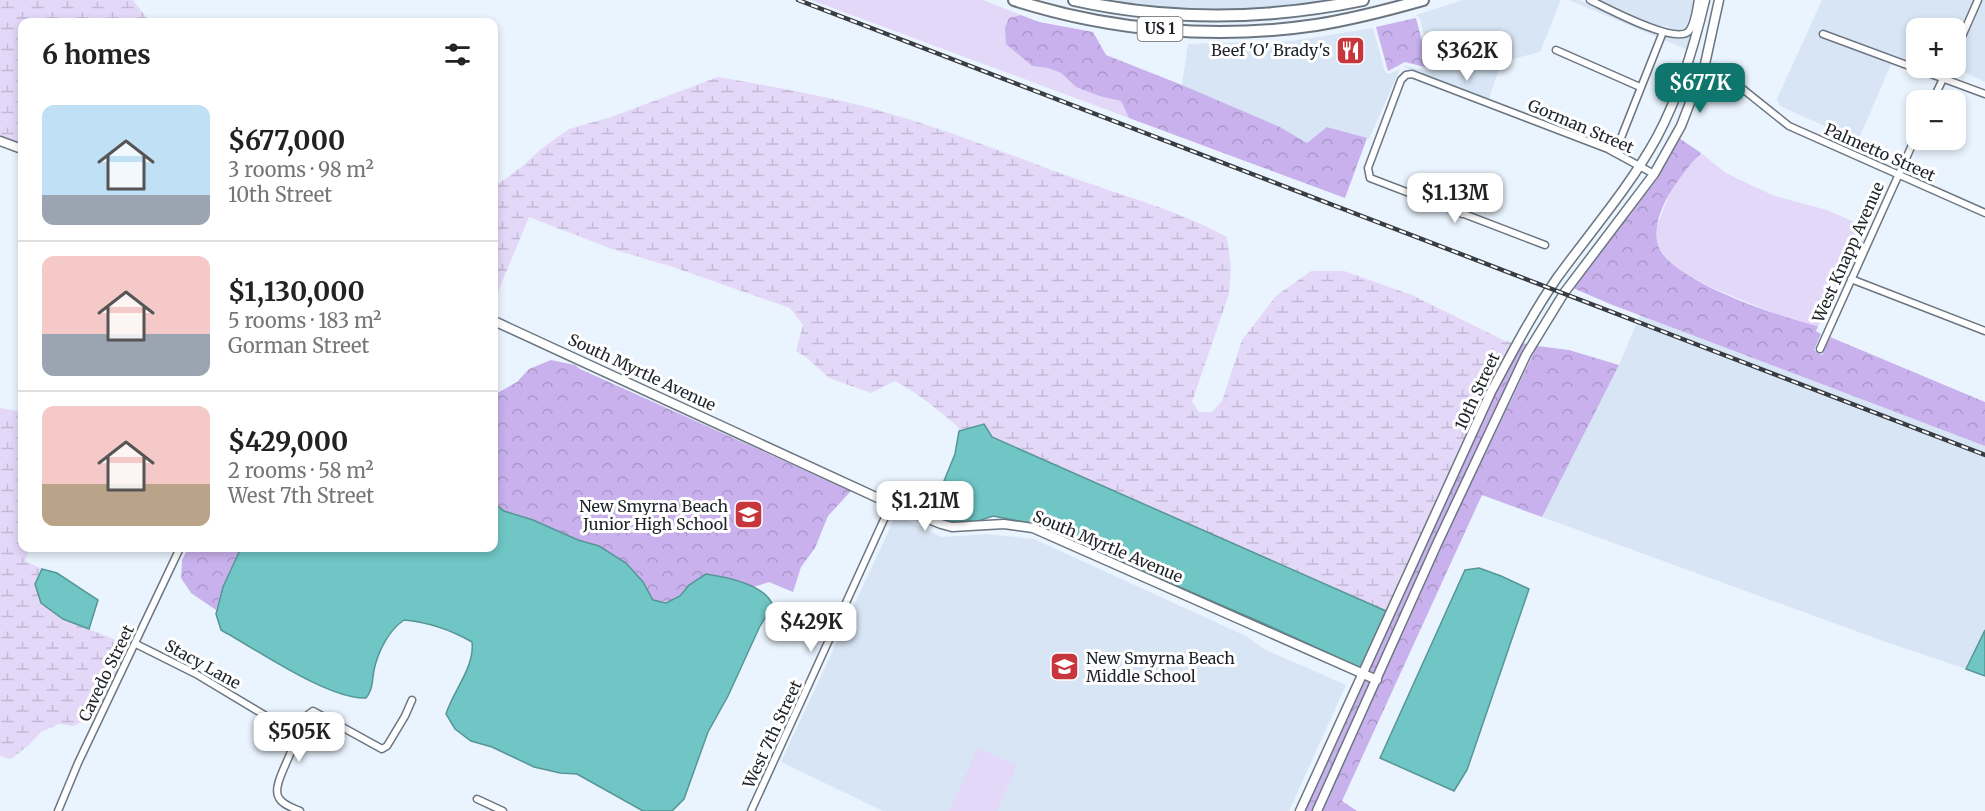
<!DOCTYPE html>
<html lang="en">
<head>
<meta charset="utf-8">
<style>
	:root { --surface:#fff; --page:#f6f6f6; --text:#222; --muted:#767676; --line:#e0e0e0; --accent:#0f766e }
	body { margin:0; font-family:Merriweather,serif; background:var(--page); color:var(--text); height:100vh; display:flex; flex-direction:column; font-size:22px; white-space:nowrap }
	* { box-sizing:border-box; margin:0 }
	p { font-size:20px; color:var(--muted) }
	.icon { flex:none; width:33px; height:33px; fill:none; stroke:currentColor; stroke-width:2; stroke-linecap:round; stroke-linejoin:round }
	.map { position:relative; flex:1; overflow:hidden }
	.panel { position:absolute; left:18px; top:18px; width:480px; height:534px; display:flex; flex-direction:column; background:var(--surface); border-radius:12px; box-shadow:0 3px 9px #0003 }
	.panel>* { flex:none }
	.fabs { position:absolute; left:1906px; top:18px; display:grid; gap:12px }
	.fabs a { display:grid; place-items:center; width:60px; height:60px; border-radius:12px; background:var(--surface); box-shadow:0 3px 9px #0003; font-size:30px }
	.price { position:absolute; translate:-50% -51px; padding:0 14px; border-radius:12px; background:#fff; color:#222; font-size:20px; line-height:39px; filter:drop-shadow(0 2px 3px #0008) }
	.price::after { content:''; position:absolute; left:50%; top:36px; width:18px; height:14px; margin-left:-9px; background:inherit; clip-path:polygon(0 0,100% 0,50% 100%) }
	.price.selected { background:var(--accent); color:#fff }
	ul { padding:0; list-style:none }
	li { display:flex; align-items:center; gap:18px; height:150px; padding:0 24px }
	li+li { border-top:2px solid var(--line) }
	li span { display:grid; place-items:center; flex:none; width:168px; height:120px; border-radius:12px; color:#555 }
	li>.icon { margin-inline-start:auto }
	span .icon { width:72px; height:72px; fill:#fffc; stroke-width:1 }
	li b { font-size:26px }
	h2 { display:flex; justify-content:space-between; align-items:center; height:72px; padding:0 24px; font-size:26px }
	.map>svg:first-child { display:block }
	.built { fill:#d7e5f4 }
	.green { fill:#e4d8f9 }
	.forest { fill:url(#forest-crowns) }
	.wetland { fill:url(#wetland-marsh) }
	.water { fill:#6fc6c5; stroke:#579596; stroke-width:1.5 }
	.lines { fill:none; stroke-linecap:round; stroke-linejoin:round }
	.minor-casing { stroke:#6b7681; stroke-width:9 }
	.tertiary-casing { stroke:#6b7681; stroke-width:11 }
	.primary-casing { stroke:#6b7681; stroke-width:14 }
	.minor { stroke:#fff; stroke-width:6 }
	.tertiary { stroke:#fff; stroke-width:8 }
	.primary { stroke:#fff; stroke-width:10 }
	.rail-casing { stroke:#383d43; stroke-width:4.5 }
	.rail { stroke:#fff; stroke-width:2; stroke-dasharray:7; stroke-linecap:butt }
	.labels { text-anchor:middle; stroke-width:6; stroke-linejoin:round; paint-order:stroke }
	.shield { fill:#fff; stroke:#626568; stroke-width:1.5 }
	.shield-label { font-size:15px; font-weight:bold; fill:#1f2328 }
	.poi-label { font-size:16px; fill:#1f2328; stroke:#fff; text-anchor:end }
	.street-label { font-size:16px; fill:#1f2328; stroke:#fff }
</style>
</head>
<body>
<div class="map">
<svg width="1985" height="811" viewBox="0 0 1985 811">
	<defs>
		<pattern id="forest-crowns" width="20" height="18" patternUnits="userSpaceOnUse" patternTransform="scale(1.5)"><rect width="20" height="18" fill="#c8b1ec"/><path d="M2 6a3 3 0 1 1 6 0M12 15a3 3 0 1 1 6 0" fill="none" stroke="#ab98ca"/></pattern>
		<pattern id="wetland-marsh" width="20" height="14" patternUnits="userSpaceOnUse" patternTransform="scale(1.5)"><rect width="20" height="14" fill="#e4d8f9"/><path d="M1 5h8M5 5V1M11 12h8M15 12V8" fill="none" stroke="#c3b9d5"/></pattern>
	</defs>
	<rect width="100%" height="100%" fill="#eaf4fe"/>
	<path class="built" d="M1102,0h238l-99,10 -64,-2z
		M1463,0h98l-21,52 -39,10 -12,37 -76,-29 -10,-3 3,-1 22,5 4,-1 -12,-52 -4,-3z
		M1569,0h11l77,35 21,4 7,-1 8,-6 -5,18z
		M1600,0h94l-7,25 -3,4 -7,2 -11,-5 -8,1z
		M1822,0h152l-18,39v-11h-39v37l-97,-36 -2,7 73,28 -33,77 -78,-35 -3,-7z
		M1983,0h2v82l-29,-14v-7z
		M1373,28l12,44 4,2 11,-5 -31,70 -41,-12 -21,16 -27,-16 -98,-42 6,-41 104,-3z
		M1640,315l345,131v184l-19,39 -80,-27 -344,-125 77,-152z
		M896,515l46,22 44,-3 48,5 212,97 18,13 82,36 -57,126h-406l-102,-49z"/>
	<path class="green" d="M811,0h172l38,15 -12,3 -3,26 26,22 16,2 13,5 15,14 23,9 22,5 8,17z
		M1701,153l25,20 46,22 55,15 25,11 12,18 -19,42 -27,45 -25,-5 -85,-35 -33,-18 -17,-21 -2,-19 18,-45z
		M978,748l39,18 -20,45h-48z"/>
	<path class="forest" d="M1021,15l18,7 54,10 13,23 76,30 98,42 27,16 20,-16 40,11 -22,60 -216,-80 -8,-17 -22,-5 -23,-9 -15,-14 -13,-5 -16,-2 -26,-22 -1,-16 4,-10z
		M1416,18l13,50 -24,-6 -17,9 -12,-44z
		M1679,138l22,15c-20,21 -52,61 -43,92 11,36 125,73 160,81l-2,5 5,3 -7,16 8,5 8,-18 155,65v44l-375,-142 -37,-16 84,-109z
		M1521,343l6,1 -152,330 -6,-3 126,-277z
		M1537,346l32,4 50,15 -77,152 -60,-22 -140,306 15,10h-35l119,-265z
		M551,360l24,5 5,4 271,122 -23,25 -13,32 -14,19 -8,25 -24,-10 -15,5 -2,-1 -63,-1c-11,15 -17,19 -36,15l-10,-18 -17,-19 -27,-17 -21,-6 -45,-20 -29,-9 -10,-8v-108l23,-13 12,-13z
		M188,548h53l-18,39 -7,23 -25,-17 -10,-15 1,-18z
		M1366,679l5,2 -59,130h-7z"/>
	<path class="wetland" d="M0,0h133l17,22h-128v127l-22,-8z
		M718,77c57,10 114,20 170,36 66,19 129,45 194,68 49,17 99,31 145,56l4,31 -2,26 -37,108 7,10h13l10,-11 20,-61 34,-44 35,-25h33l68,24 93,46 7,1 -25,48 -101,221 -394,-174 -8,-13 -25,7v-3c-20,-18 -40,-34 -64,-47l-24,12 -42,-15 -23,-21 -10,-6 7,-26 -13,-17 -117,-41 -61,-18 -83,-32 -35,84v-114l29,-21 18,-17 28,-20 42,-12z
		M0,408l22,4v136h8l-5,13 17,8 -7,15 28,35 53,21 11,12 -3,24 -16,27 -14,13 -21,10 -14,-2 -18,8 -12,13 -18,14 -11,-3z"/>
	<path class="water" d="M984,424l8,13 394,174 -25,57 -94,-43 -233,-101 -41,-8 -18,6 -23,1 -22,-8 25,-61 4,-23z
		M494,503l10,8 29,9 45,20 21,6 27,17 17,19 10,18 13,3 14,-7 9,-11 17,-11c20,3 60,10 67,32l-13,20 -32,70 -20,36 -24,67 -12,12h-29l-66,-37 -17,-1 -26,-6 -42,-20 -21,-6 -16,-12 -9,-15c7,-23 29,-47 26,-72 -21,-12 -45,-20 -68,-22 -16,11 -26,32 -30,50 -2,11 -1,20 -8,28 -37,2 -110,-49 -145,-68l-5,-16 7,-27 18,-39h253z
		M1479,568l22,8 28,13 -62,181 -13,21 -74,-33 85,-188z
		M42,569l15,4 41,27 -9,29 -26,-10 -22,-16 -6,-19z
		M1985,630v46l-19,-7z"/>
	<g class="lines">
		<defs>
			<path id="minor" d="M1590,0c17,8 83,44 98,32 7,-7 8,-23 10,-32
				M1823,34l162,60
				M1556,50l84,37
				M1956,50l22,-50
				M1724,74l65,52 196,87
				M1933,100l15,-32
				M1615,153l48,-121
				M1462,214l15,-34
				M1545,245l-175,-67 -2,-10 33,-88 5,-5 6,-1 196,75 46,25
				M1851,279l134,52
				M1820,349l97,-215
				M136,644l60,30 100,60 5,-3 4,-14 8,-6 69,38 5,-3 18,-30 7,-16
				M296,734c0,17 -26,51 -17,64 4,7 14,10 21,13
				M477,799l26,12
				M58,811l20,-48 102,-215
				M751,811l140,-307"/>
			<path id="tertiary" d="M0,141l22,8
				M494,321l397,183 50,20 11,3 52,-3 29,4 344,152
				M1300,811l191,-419c21,-39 41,-78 66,-114 34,-47 72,-90 100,-141 23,-43 37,-90 48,-137
				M1317,811l120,-267 89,-189 38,-62 90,-119 27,-48 24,-62 14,-64"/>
			<path id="primary" d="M1014,0c97,31 202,40 302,25 37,-6 72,-15 107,-25
				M1074,0c95,21 193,20 289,0"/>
		</defs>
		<use href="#minor" class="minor-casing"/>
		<use href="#tertiary" class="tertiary-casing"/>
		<use href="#primary" class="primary-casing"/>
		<use href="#minor" class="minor"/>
		<use href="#tertiary" class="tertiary"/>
		<use href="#primary" class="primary"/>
		<defs>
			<path id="rail" d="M798,0l1187,455"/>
		</defs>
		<use href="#rail" class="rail-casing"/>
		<use href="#rail" class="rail"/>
	</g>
	<defs>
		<symbol id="restaurant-square" viewBox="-11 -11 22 22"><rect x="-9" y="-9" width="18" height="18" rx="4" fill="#c6363c" stroke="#fff"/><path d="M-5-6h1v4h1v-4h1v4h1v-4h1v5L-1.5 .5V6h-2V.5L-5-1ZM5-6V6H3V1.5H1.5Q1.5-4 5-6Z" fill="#fff"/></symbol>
		<symbol id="school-square" viewBox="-11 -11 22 22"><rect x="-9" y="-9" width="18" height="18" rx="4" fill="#c6363c" stroke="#fff"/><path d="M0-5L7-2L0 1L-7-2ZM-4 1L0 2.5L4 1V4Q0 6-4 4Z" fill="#fff"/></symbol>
	</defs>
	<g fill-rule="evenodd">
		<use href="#restaurant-square" x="1334" y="34" width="33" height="33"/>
		<use href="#school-square" x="732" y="498" width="33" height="33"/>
		<use href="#school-square" x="1048" y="650" width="33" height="33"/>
	</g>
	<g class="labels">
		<rect class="shield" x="1137.5" y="17" width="45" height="24" rx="4.5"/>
		<g class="shield-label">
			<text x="1160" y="34">US 1</text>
		</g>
		<g class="poi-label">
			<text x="1330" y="56">Beef 'O' Brady's</text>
			<text x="728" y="512">New Smyrna Beach<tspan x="728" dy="18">Junior High School</tspan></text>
			<text x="1086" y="664" text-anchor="start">New Smyrna Beach<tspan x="1086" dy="18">Middle School</tspan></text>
		</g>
		<g class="street-label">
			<text transform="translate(1581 126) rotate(23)" y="6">Gorman Street</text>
			<text transform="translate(1880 152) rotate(24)" y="6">Palmetto Street</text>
			<text transform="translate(1848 252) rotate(-66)" y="6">West Knapp Avenue</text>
			<text transform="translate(642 372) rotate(25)" y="6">South Myrtle Avenue</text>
			<text transform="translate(1477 391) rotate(-65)" y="6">10th Street</text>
			<text transform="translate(1108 546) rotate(23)" y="6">South Myrtle Avenue</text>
			<text transform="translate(203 664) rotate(29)" y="6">Stacy Lane</text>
			<text transform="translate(106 673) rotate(-64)" y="6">Cavedo Street</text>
			<text transform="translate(772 734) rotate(-65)" y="6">West 7th Street</text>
		</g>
	</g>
</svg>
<div class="fabs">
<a>+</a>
<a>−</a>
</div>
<b class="price" style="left:1467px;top:82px">$362K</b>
<b class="price selected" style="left:1700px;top:114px">$677K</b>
<b class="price" style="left:1455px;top:224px">$1.13M</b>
<b class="price" style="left:925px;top:532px">$1.21M</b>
<b class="price" style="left:811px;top:653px">$429K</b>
<b class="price" style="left:299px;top:763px">$505K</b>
<section class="panel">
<h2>6 homes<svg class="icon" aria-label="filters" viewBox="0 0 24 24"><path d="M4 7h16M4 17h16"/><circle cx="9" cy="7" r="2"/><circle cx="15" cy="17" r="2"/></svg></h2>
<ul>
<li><span style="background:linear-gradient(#bfe0f5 75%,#9aa5b1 0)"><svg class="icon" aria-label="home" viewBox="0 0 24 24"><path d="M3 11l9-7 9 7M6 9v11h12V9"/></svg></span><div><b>$677,000</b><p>3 rooms · 98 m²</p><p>10th Street</p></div></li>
<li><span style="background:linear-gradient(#f6c9c9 65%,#9aa5b1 0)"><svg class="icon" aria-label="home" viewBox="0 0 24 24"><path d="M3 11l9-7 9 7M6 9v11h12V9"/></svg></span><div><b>$1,130,000</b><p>5 rooms · 183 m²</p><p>Gorman Street</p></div></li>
<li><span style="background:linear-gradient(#f6c9c9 65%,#b9a48a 0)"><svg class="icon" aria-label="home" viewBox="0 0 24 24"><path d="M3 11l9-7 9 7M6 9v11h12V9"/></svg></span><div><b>$429,000</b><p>2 rooms · 58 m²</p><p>West 7th Street</p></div></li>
</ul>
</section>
</div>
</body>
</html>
